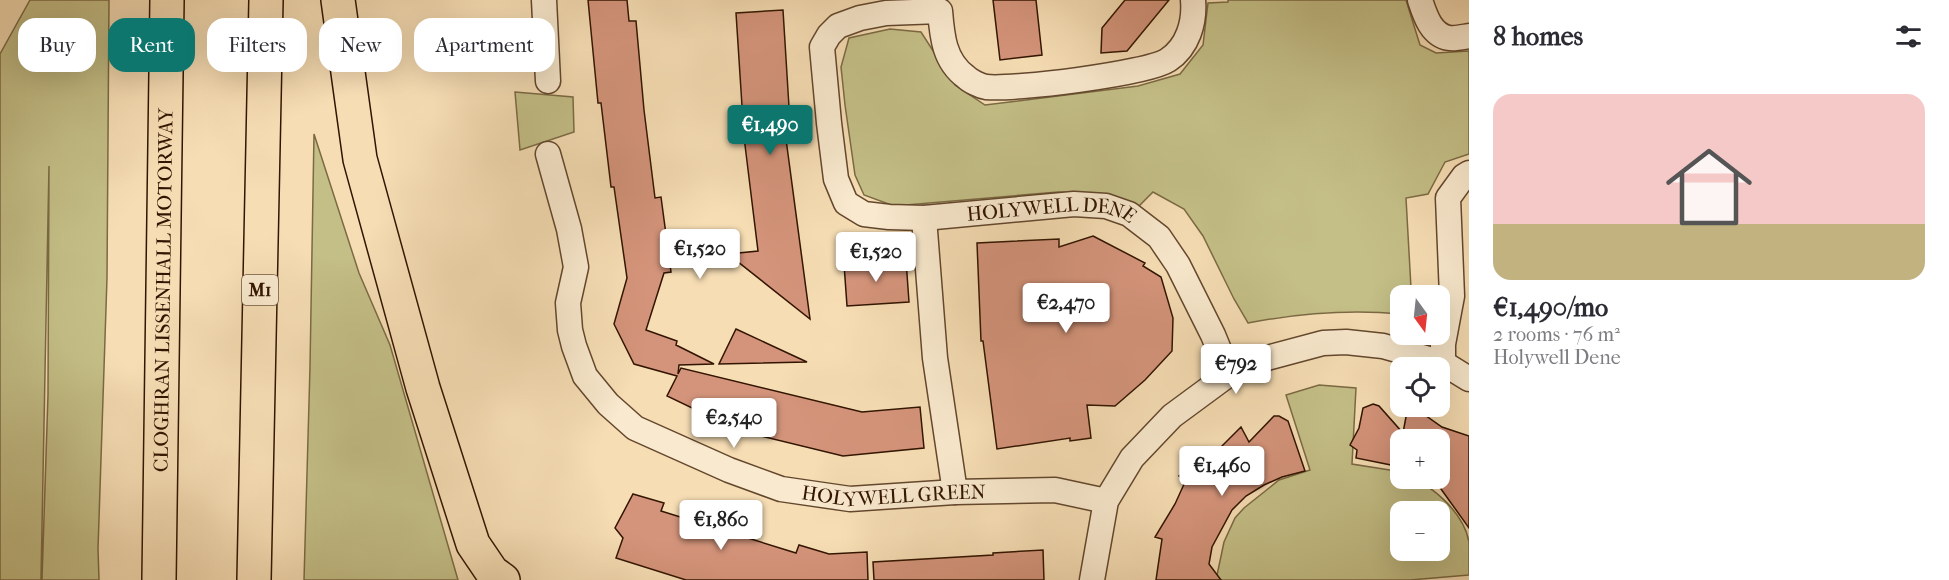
<!DOCTYPE html>
<html lang="en">
<head>
<meta charset="utf-8">
<style>
	:root { --surface:#fff; --page:#f7f7f7; --text:#2b2b33; --muted:#7c7c81; --accent:#0f766e }
	body { margin:0; font-family:"IM FELL French Canon",serif; background:var(--page); color:var(--text); height:100vh; display:flex; flex-direction:column; font-size:22px; white-space:nowrap }
	* { box-sizing:border-box; margin:0 }
	p { font-size:20px; color:var(--muted) }
	.icon { flex:none; width:33px; height:33px; fill:none; stroke:currentColor; stroke-width:2; stroke-linecap:round; stroke-linejoin:round }
	.map { position:relative; flex:1; overflow:hidden }
	.drawer { display:flex; flex-direction:column; background:var(--surface); width:480px }
	.drawer>* { flex:none }
	.guide { position:absolute; left:18px; top:18px; width:570px; height:54px; display:flex; gap:12px }
	.needle { width:39px; rotate:165deg }
	.fabs { position:absolute; left:1390px; top:285px; display:grid; gap:12px }
	.fabs a { display:grid; place-items:center; width:60px; height:60px; border-radius:12px; background:var(--surface); box-shadow:0 6px 24px #0002; font-size:30px }
	.price { position:absolute; translate:-50% -51px; padding:0 14px; border-radius:6px; background:#fff; color:#222; font-size:20px; line-height:39px; filter:drop-shadow(0 2px 3px #0008) }
	.price::after { content:''; position:absolute; left:50%; top:36px; width:18px; height:14px; margin-left:-9px; background:inherit; clip-path:polygon(0 0,100% 0,50% 100%) }
	.price.on { background:var(--accent); color:#fff }
	ul { padding:0; list-style:none }
	li { display:grid; align-content:center; gap:12px; height:318px; padding:0 24px }
	li span { display:grid; place-items:center; height:186px; border-radius:18px; color:#555 }
	li>.icon { margin-inline-start:auto }
	span .icon { width:108px; height:108px; fill:#fffc; stroke-width:1 }
	li b { font-size:26px }
	h2 { display:flex; justify-content:space-between; align-items:center; height:72px; padding:0 24px; font-size:26px }
	.pill { padding:0 21px; border-radius:18px; background:var(--surface); box-shadow:0 6px 24px #0002; font-size:21px; line-height:54px }
	.pill.on { background:var(--accent); color:#fff }
	main { display:flex; flex:1; min-height:0 }
	.map>svg:first-child { display:block }
	.green { fill:#c4bf87; stroke:#7b6a44; stroke-width:1.5; fill-rule:evenodd }
	.building { fill:#d4947b; stroke:#321500; stroke-width:1.5 }
	.lines { fill:none; stroke-linecap:round; stroke-linejoin:round }
	.minor-casing { stroke:#63472d; stroke-width:27 }
	.motorway-casing { stroke:#321500; stroke-width:36 }
	.minor { stroke:#f9e9ce; stroke-width:24 }
	.motorway { stroke:#f6ddb4; stroke-width:33 }
	.labels { text-anchor:middle; stroke-width:4.5; stroke-linejoin:round; paint-order:stroke }
	.shield { fill:#f9e9ce; stroke:#6e553e; stroke-width:1.5 }
	.shield-label { font-size:18px; font-weight:bold; fill:#321500 }
	.street-label { font-size:20px; fill:#321500; stroke:#f9e9ce }
</style>
</head>
<body>
<main>
<div class="map">
<svg width="1469" height="580" viewBox="0 0 1469 580">
	<rect width="100%" height="100%" fill="#f6ddb4"/>
	<filter id="stains"><feTurbulence type="fractalNoise" baseFrequency=".00333" numOctaves="4"/><feColorMatrix values="0 0 0 0 .2 0 0 0 0 .09 0 0 0 0 .02 0 0 0 .5 -.17"/></filter>
	<radialGradient id="worn" r=".72"><stop offset=".6" stop-color="#630" stop-opacity="0"/><stop offset="1" stop-color="#630" stop-opacity=".3"/></radialGradient>
	<path class="green" d="M30,0h79l-2,278 -9,271 1,31h-99v-526zM49,166l-1,229 -6,184h-1z
		M1228,0h178l14,45 16,8 33,-2v103l-24,8 -17,32 -22,4 5,90 -1,7 -9,1v18c-53,-5 -101,-1 -153,9l-14,-24 -31,-63 -19,-27 -31,-17 -15,15 -13,-7 -22,-6 -45,-2 -164,14 -30,-11 -9,-20 -10,-70 -4,-38 8,-29 41,-9 31,3 34,53 30,20 153,-19 42,-12 23,-29 5,-42 20,-1z
		M515,92l58,5 1,35 -54,18z
		M314,134l45,139 31,72 68,235h-154l6,-213z
		M1319,385l37,3 -4,76 44,7 5,3v4c29,1 63,36 68,64 0,10 0,22 0,33l-59,5h-194l8,-38 11,-24 9,-10 35,-28 31,-10 -24,-75zM1401,512h39v38h-39z"/>
	<path class="building" d="M588,0h39l2,21h7l8,89 11,88 6,-1 10,75 -7,1 -18,57 31,11 -1,4 38,19 -35,1 -1,9 3,-6 181,44 58,-5 4,41 -81,8 -103,-25 -73,-35 10,-20 -43,-12 -20,-40 13,-46 -13,-91h-3l-10,-84h-3z
		M993,0h43l6,55 -42,5z
		M1125,0h44l-42,51 -26,2 1,-25z
		M783,10l7,113 -6,1 26,195 -82,-65 30,-3 -14,-114 -8,-124z
		M1093,236l52,27 -2,3 18,11 12,41 -1,33 -27,29 -30,26 -28,-1 4,33 -21,3v-3l-73,11 -14,-108h-2l-4,-98 82,-4v8z
		M906,260l3,42 -62,4 -3,-42z
		M736,329l71,33 -88,2z
		M1373,404l6,2 24,27 5,-27h4l30,21 27,9v92l-33,-46 4,-4v-38h-39v27l-45,-9 1,-8 -7,-5 9,-17 4,-20z
		M1274,416h5l9,5 17,50 -23,6 -18,8 -18,11 -14,14 -20,37 -3,17 12,16h-65l6,-41 -7,-2 20,-33 10,-22 -6,-6 34,-21 28,-28 8,15z
		M633,494l31,9 -3,8 135,42 3,-8 30,9 38,-2 1,28h-182l-70,-22 7,-20 -8,-10z
		M1043,550l1,30h-170l-1,-18 120,-7v-2z"/>
	<g class="lines">
		<defs>
			<g id="minor">
				<path d="M544,0l4,81"/>
				<path id="s1" d="M1193,0c2,22 -5,47 -25,60 -22,14 -155,30 -182,27 -6,-1 -16,-6 -20,-10 -22,-16 -24,-41 -26,-66l-54,2 -26,5 -22,8 -9,9 -7,12 7,76 7,56 10,24 18,11 25,3 35,1 150,-14 32,2 23,8 30,23 19,28 35,70 16,39"/>
				<path d="M1420,0c5,15 11,35 29,38 6,1 14,-1 20,-2"/>
				<path id="s2" d="M548,154l21,75 7,38 -8,36 2,27 4,16 11,30 23,28 27,24 94,42 52,19 69,10 105,-7 100,-2 51,11"/>
				<path d="M924,218l11,140 20,134"/>
				<path d="M1443,363v-19l9,-48 -4,-98 16,-22 5,-3"/>
				<path d="M1092,580l14,-79 26,-43 40,-42 57,-42 38,-16 56,-15 23,-1 37,4 60,17 26,16"/>
			</g>
			<g id="motorway">
				<path d="M338,0l22,159 63,229 50,156 19,28 11,8"/>
				<path id="s3" d="M159,580l8,-580"/>
				<path d="M254,580l12,-580"/>
			</g>
		</defs>
		<use href="#minor" class="minor-casing"/>
		<use href="#motorway" class="motorway-casing"/>
		<use href="#minor" class="minor"/>
		<use href="#motorway" class="motorway"/>
	</g>
	<g class="labels">
		<rect class="shield" x="242" y="275" width="36" height="30" rx="4.5"/>
		<g class="shield-label">
			<text x="260" y="296">M1</text>
		</g>
		<g class="street-label">
			<text dy="7" stroke="none"><textPath href="#s1" startOffset="848">HOLYWELL DENE</textPath></text>
			<text dy="7" stroke="none"><textPath href="#s3" startOffset="290">CLOGHRAN LISSENHALL MOTORWAY</textPath></text>
			<text dy="7" stroke="none"><textPath href="#s2" startOffset="573">HOLYWELL GREEN</textPath></text>
		</g>
	</g>
	<rect width="100%" height="100%" filter="url(#stains)"/>
	<rect width="100%" height="100%" fill="url(#worn)"/>
</svg>
<div class="fabs">
<a><svg class="needle" viewBox="-14 -14 28 28"><path d="M0-13l5 13h-10z" fill="#e53935"/><path d="M0 13l5-13h-10z" fill="#7c7c81"/></svg></a>
<a><svg class="icon" aria-label="locate" viewBox="0 0 24 24"><circle cx="12" cy="12" r="6"/><path d="M12 2v4M12 18v4M2 12h4M18 12h4"/></svg></a>
<a>+</a>
<a>−</a>
</div>
<b class="price on" style="left:770px;top:156px">€1,490</b>
<b class="price" style="left:700px;top:280px">€1,520</b>
<b class="price" style="left:876px;top:283px">€1,520</b>
<b class="price" style="left:1066px;top:334px">€2,470</b>
<b class="price" style="left:1236px;top:395px">€792</b>
<b class="price" style="left:734px;top:449px">€2,540</b>
<b class="price" style="left:1222px;top:497px">€1,460</b>
<b class="price" style="left:721px;top:551px">€1,860</b>
<div class="guide">
<a class="pill">Buy</a>
<a class="pill on">Rent</a>
<a class="pill">Filters</a>
<a class="pill">New</a>
<a class="pill">Apartment</a>
</div>
</div>
<section class="drawer">
<h2>8 homes<svg class="icon" aria-label="filters" viewBox="0 0 24 24"><path d="M4 7h16M4 17h16"/><circle cx="9" cy="7" r="2"/><circle cx="15" cy="17" r="2"/></svg></h2>
<ul>
<li><span style="background:linear-gradient(#f6c9c9 70%,#c2b280 0)"><svg class="icon" aria-label="home" viewBox="0 0 24 24"><path d="M3 11l9-7 9 7M6 9v11h12V9"/></svg></span><div><b>€1,490/mo</b><p>2 rooms · 76 m²</p><p>Holywell Dene</p></div></li>
</ul>
</section>
</main>
</body>
</html>
